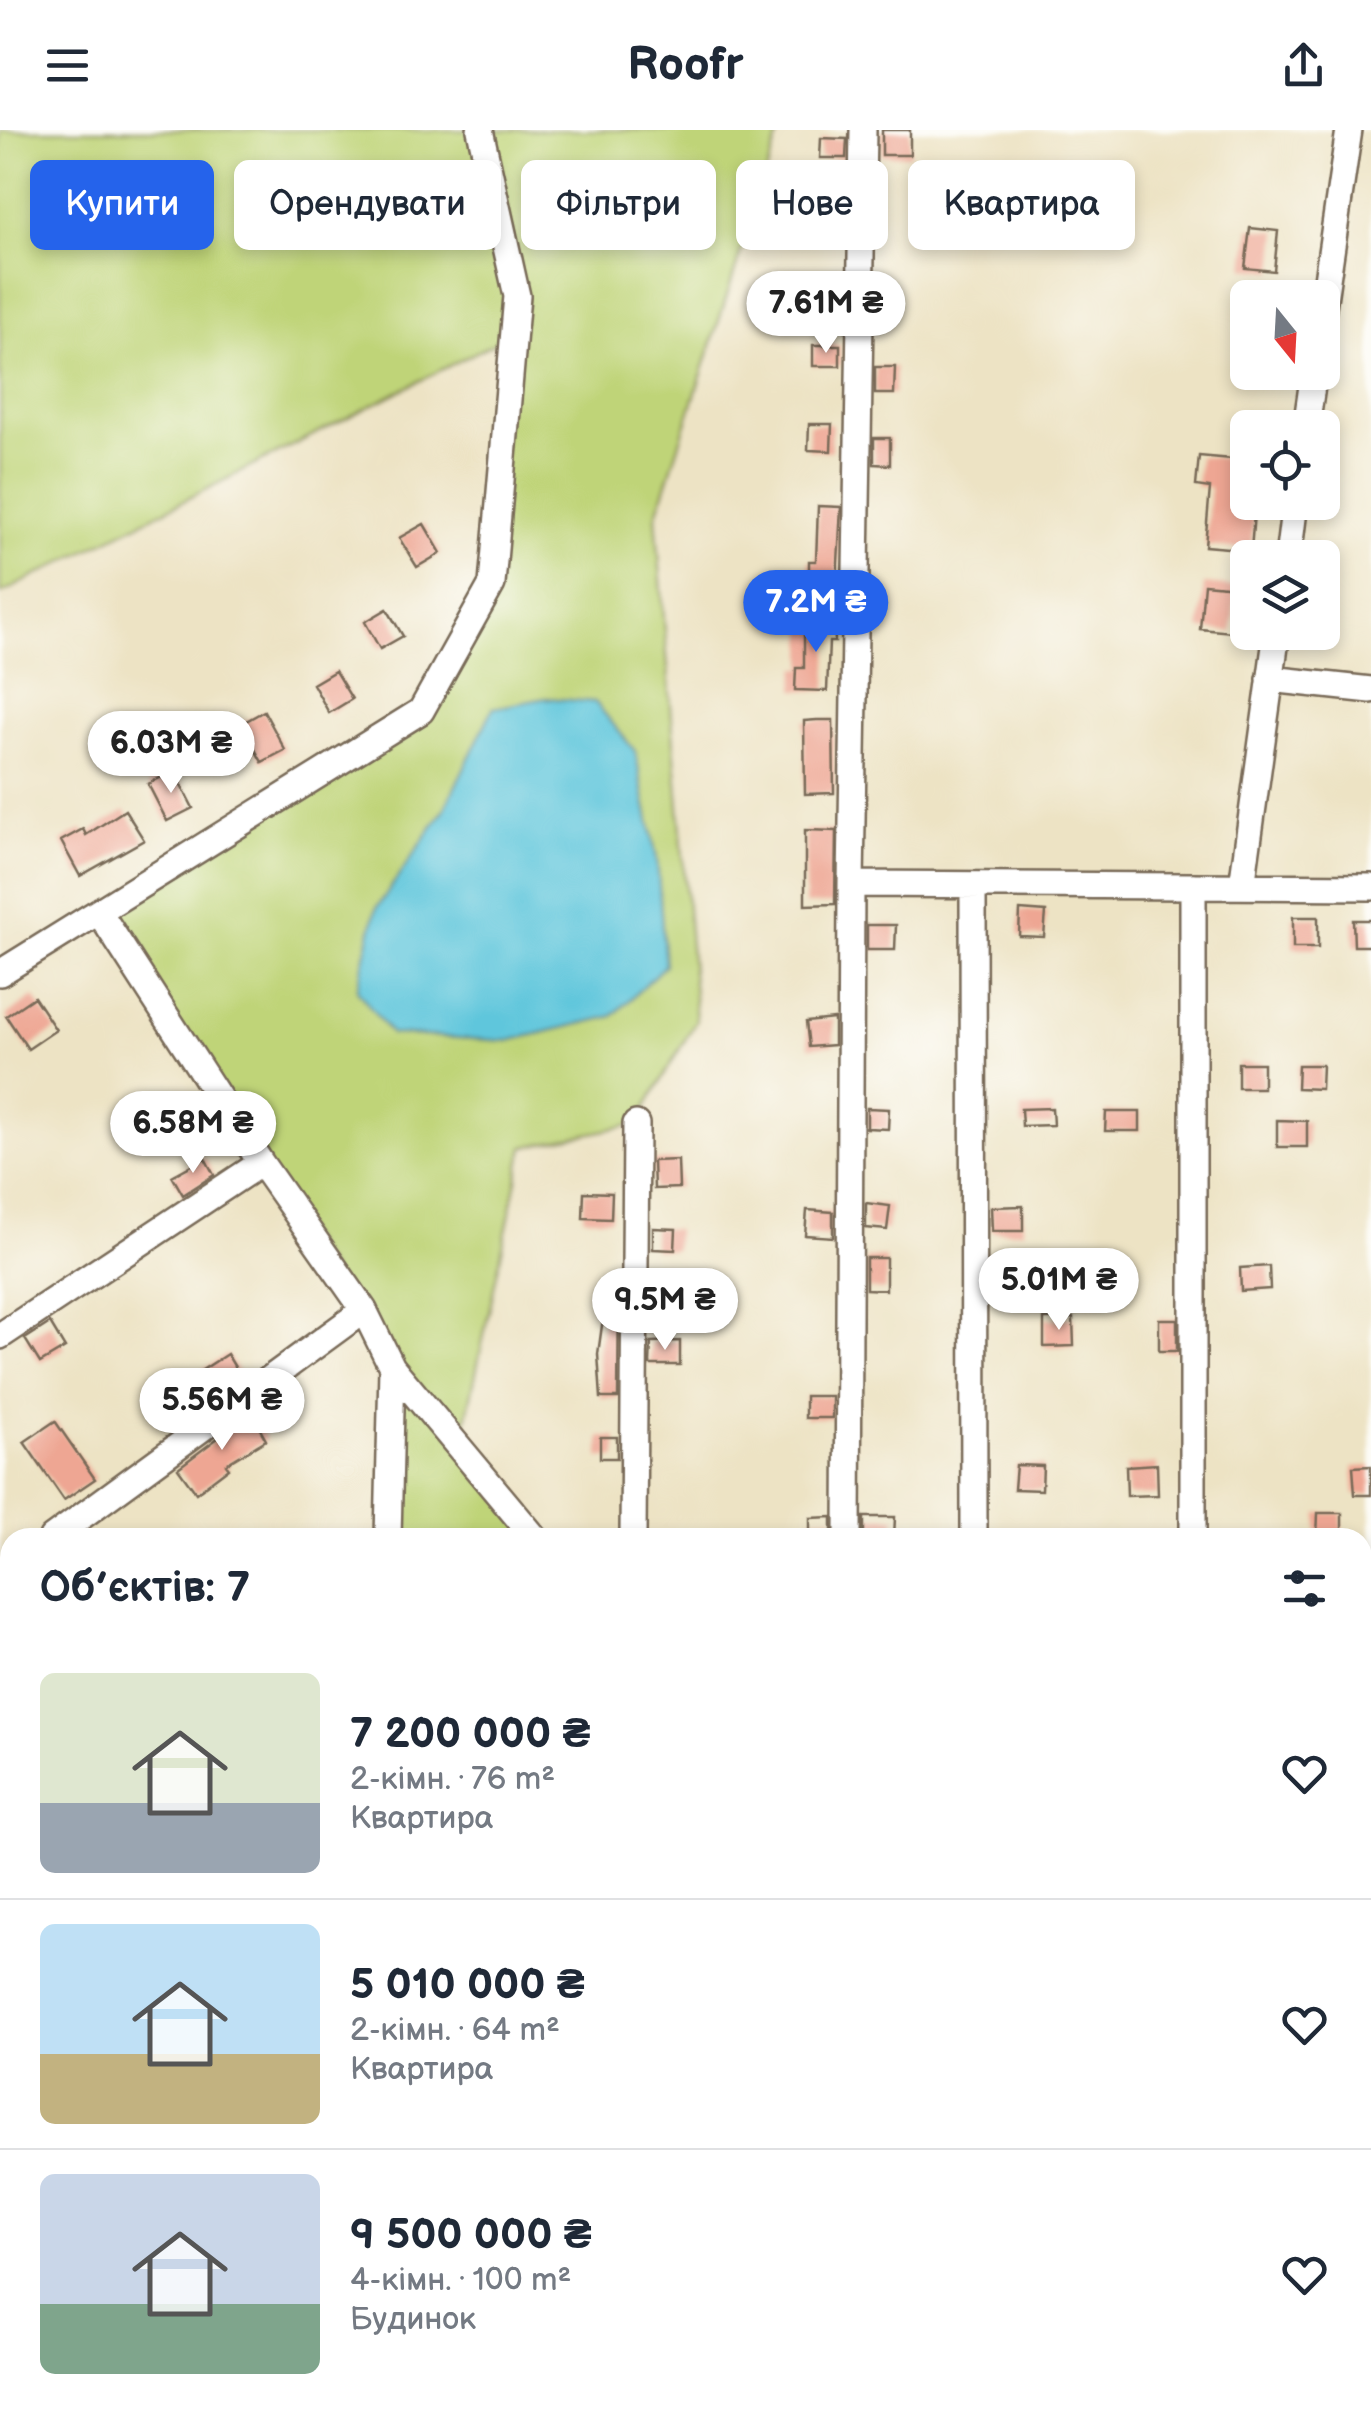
<!DOCTYPE html>
<html lang="uk">
<head>
<meta charset="utf-8">
<style>
	:root { --surface:#fff; --page:#f6f6f7; --text:#1f2937; --muted:#747a83; --line:#e0e1e3; --accent:#2563eb }
	body { margin:0; font-family:"Balsamiq Sans",sans-serif; background:var(--page); color:var(--text); height:100vh; display:flex; flex-direction:column; font-size:38px; white-space:nowrap }
	* { box-sizing:border-box; margin:0 }
	p { font-size:32px; color:var(--muted) }
	.icon { flex:none; width:55px; height:55px; fill:none; stroke:currentColor; stroke-width:2; stroke-linecap:round; stroke-linejoin:round }
	.map { position:relative; flex:1; overflow:hidden }
	.details { position:absolute; left:0px; top:1398px; width:1372px; height:892px; display:flex; flex-direction:column; background:var(--surface); border-radius:30px 30px 0 0; box-shadow:0 5px 15px #0003 }
	.details>* { flex:none }
	.banner { position:absolute; left:30px; top:30px; width:1312px; height:90px; display:flex; gap:20px }
	.needle { width:65px; rotate:162deg }
	.fabs { position:absolute; left:1230px; top:150px; display:grid; gap:20px }
	.fabs a { display:grid; place-items:center; width:110px; height:110px; border-radius:15px; background:var(--surface); box-shadow:0 5px 15px #0003; font-size:50px }
	.price { position:absolute; translate:-50% -85px; padding:0 22px; border-radius:35px; background:#fff; color:#222; font-size:32px; line-height:65px; filter:drop-shadow(0 2px 5px #0008) }
	.price::after { content:''; position:absolute; left:50%; top:60px; width:30px; height:22px; margin-left:-15px; background:inherit; clip-path:polygon(0 0,100% 0,50% 100%) }
	.price.selected { background:var(--accent); color:#fff }
	ul { padding:0; list-style:none }
	li { display:flex; align-items:center; gap:30px; height:250px; padding:0 40px }
	li+li { border-top:2px solid var(--line) }
	li span { display:grid; place-items:center; flex:none; width:280px; height:200px; border-radius:15px; color:#555 }
	li>.icon { margin-inline-start:auto }
	span .icon { width:120px; height:120px; fill:#fffc; stroke-width:1 }
	li b { font-size:42px }
	h2 { display:flex; justify-content:space-between; align-items:center; height:120px; padding:0 40px; font-size:42px }
	.tag { padding:0 35px; border-radius:15px; background:var(--surface); box-shadow:0 5px 15px #0003; font-size:35px; line-height:90px }
	.tag.selected { background:var(--accent); color:#fff }
	header { display:flex; justify-content:space-between; align-items:center; height:130px; padding:0 40px; background:var(--surface); font-size:45px; font-weight:700 }
	.map>svg:first-child { display:block }
	.green { fill:#bfd478; stroke:#7d7f4b; stroke-width:2.5 }
	.forest { fill:#97b668; stroke:#697043; stroke-width:2.5 }
	.water { fill:#5fc6dc; stroke:#4d787d; stroke-width:2.5 }
	.building { fill:#eea693 }
	.lines { fill:none; stroke-linecap:round; stroke-linejoin:round }
	.minor-casing { stroke:#796b58; stroke-width:30 }
	.minor { stroke:#fff; stroke-width:25 }
	.rail { stroke:#3b2a1e; stroke-width:6; stroke-dasharray:15 8; stroke-linecap:butt }
</style>
</head>
<body>
<header><svg class="icon" aria-label="menu" viewBox="0 0 24 24"><path d="M4 6h16M4 12h16M4 18h16"/></svg>Roofr<svg class="icon" aria-label="share" viewBox="0 0 24 24"><path d="M12 15V3M7 8l5-5 5 5M5 13v7h14v-7"/></svg></header>
<div class="map">
<svg width="1371" height="2288" viewBox="0 0 1371 2288">
	<rect width="100%" height="100%" fill="#fdfcf7"/>
	<filter id="ink" filterUnits="userSpaceOnUse"><feTurbulence type="fractalNoise" baseFrequency=".01" numOctaves="2"/><feDisplacementMap in="SourceGraphic" scale="20" xChannelSelector="R" yChannelSelector="G"/><feConvolveMatrix kernelMatrix="1 2 1 2 8 2 1 2 1" color-interpolation-filters="sRGB"/></filter>
	<filter id="wash" filterUnits="userSpaceOnUse"><feTurbulence type="fractalNoise" baseFrequency=".0048" numOctaves="4" result="noise"/><feDisplacementMap in="SourceGraphic" scale="40" xChannelSelector="R" yChannelSelector="G"/><feGaussianBlur stdDeviation="2.25" result="paint"/><feColorMatrix in="noise" values="0 0 0 0 0 0 0 0 0 0 0 0 0 0 0 0 0 1.4 0 .05"/><feComposite in="paint" operator="in"/></filter>
	<g filter="url(#wash)">
		<rect width="100%" height="100%" fill="#ede3c4"/>
		<path class="green" d="M0,0h780l-124,387 40,504 -60,103 -112,23 -64,301 75,89h-147l4,-170 -293,-455 322,-201 71,-127 20,-250 -512,260z
			M10,1764v274l-10,7v-276z
			M1363,2207l8,4v77h-864l12,-8h843z"/>
		<path class="forest" d="M1371,1899v280l-8,4 -1,-280z
			M0,2054l10,3v81l-10,6z
			M392,2280h296l-12,8h-297z
			M731,2280h434l-18,8h-426z"/>
		<path class="water" d="M546,568l49,4 40,49 22,108 8,106 -52,51 -105,25 -117,-7 -34,-44 19,-81 68,-99 49,-102z"/>
		<g id="blocks">
			<path class="building" d="M882,0h28v25h-28z
				M821,8l26,1 -1,19h-26z
				M1250,98l28,3 -4,40 -29,-3z
				M813,215h27v21h-27z
				M875,237h20l-1,27h-19z
				M809,294h23l-1,27 -23,-1z
				M874,308h16v27l-16,-1z
				M1199,326l43,4 -5,51 17,2 -3,37 -46,-4 5,-58 -14,-2z
				M818,376l23,1 -4,75 -28,-1v-20h7z
				M424,394l17,29 -24,14 -18,-29z
				M1204,454l32,3 -4,45 -32,-3z
				M387,479l16,27 -23,13 -15,-27z
				M804,488h30l1,24h-6l-2,49 -32,-1 1,-22h8z
				M335,541l17,28 -23,14 -16,-29z
				M264,581l21,39 -23,12 -21,-38z
				M817,590h16l1,73 -29,1 -1,-73z
				M174,641l19,37 -26,13 -19,-37z
				M125,680l19,30 -64,36 -19,-35 22,-12 3,6z
				M805,700l31,1 -1,73 -30,1z
				M1020,780l26,2 -2,25 -25,-1z
				M1293,787h25v31h-25z
				M1353,790h18v26h-17z
				M867,795h29l-1,25h-28z
				M34,867l22,33 -28,19 -22,-33z
				M834,889v26l-25,2 -3,-25z
				M1238,933h25v25h-25z
				M1298,935h24l-1,24 -24,-1z
				M867,978l22,1 -1,20 -21,-1z
				M1052,978l1,17 -31,1 -1,-17z
				M1106,982h34v19h-35z
				M1277,990l30,1v26h-30z
				M205,1028l9,17 -31,20 -11,-19z
				M678,1030l1,28 -25,1 -1,-28z
				M584,1062l28,1 -1,26 -28,-1z
				M866,1073l24,3 -3,24 -21,-2z
				M1023,1076v25h-31l-1,-24z
				M807,1080l26,2v25l-28,-2z
				M653,1098l23,1 -1,21 -22,-1z
				M866,1128h20v32l-20,-1z
				M1269,1136l1,23 -29,2 -1,-23z
				M603,1155h16l-1,113h-17l-3,-44 6,-43h-3z
				M1073,1188l1,28 -30,1v-28z
				M1159,1189h18v32h-18z
				M50,1193l15,25 -25,15 -15,-24z
				M680,1211v24h-30l1,-23z
				M227,1224l15,25 -35,26 -17,-27z
				M805,1266h27v22h-27z
				M251,1283l15,27 -40,24 3,4 -33,25 -18,-25z
				M55,1291l40,58 -31,21 -40,-58z
				M600,1307h17v21h-17z
				M1157,1334l1,31 -31,1 -1,-30z
				M1016,1335l27,1 -1,24 -28,-1z
				M1371,1336v29h-16l-2,-28z
				M1318,1383h24v25h-25z
				M832,1387v21h-22v-20z
				M864,1387h31l-1,21h-30z"/>
		</g>
	</g>
	<g filter="url(#ink)">
		<use href="#blocks" fill-opacity="0" stroke="#796b58" stroke-width="2.5"/>
		<g class="lines">
			<defs>
				<path id="minor" d="M1322,184l27,-184
					M1306,298l8,-56
					M1288,428l7,-56
					M1270,549l101,11
					M851,754l520,3
					M973,755l1,653
					M1242,756l35,-254
					M99,782l162,251 103,147 28,57 143,171
					M0,843l421,-262 71,-127 25,-288 -37,-166
					M0,1206l261,-173
					M52,1408l312,-228
					M388,1408l4,-171
					M633,1408l3,-414
					M848,1408l3,-654 12,-754
					M1193,1408v-652
					M0,1445l10,-7
					M1362,1499l9,-8
					M0,1516l10,16
					M0,1769l10,-5
					M1362,2208l9,-3"/>
			</defs>
			<use href="#minor" class="minor-casing"/>
			<use href="#minor" class="minor"/>
			<path class="rail" d="M1362,2221l9,-5
				M1233,2288l16,-8"/>
		</g>
	</g>
</svg>
<div class="fabs">
<a><svg class="needle" viewBox="-14 -14 28 28"><path d="M0-13l5 13h-10z" fill="#e53935"/><path d="M0 13l5-13h-10z" fill="#747a83"/></svg></a>
<a><svg class="icon" aria-label="locate" viewBox="0 0 24 24"><circle cx="12" cy="12" r="6"/><path d="M12 2v4M12 18v4M2 12h4M18 12h4"/></svg></a>
<a><svg class="icon" aria-label="layers" viewBox="0 0 24 24"><path d="M12 4l9 5-9 5-9-5zM3 14l9 5 9-5"/></svg></a>
</div>
<b class="price" style="left:826px;top:226px">7.61M ₴</b>
<b class="price selected" style="left:816px;top:525px">7.2M ₴</b>
<b class="price" style="left:171px;top:666px">6.03M ₴</b>
<b class="price" style="left:193px;top:1046px">6.58M ₴</b>
<b class="price" style="left:1059px;top:1203px">5.01M ₴</b>
<b class="price" style="left:665px;top:1223px">9.5M ₴</b>
<b class="price" style="left:222px;top:1323px">5.56M ₴</b>
<div class="banner">
<a class="tag selected">Купити</a>
<a class="tag">Орендувати</a>
<a class="tag">Фільтри</a>
<a class="tag">Нове</a>
<a class="tag">Квартира</a>
</div>
<section class="details">
<h2>Об’єктів: 7<svg class="icon" aria-label="filters" viewBox="0 0 24 24"><path d="M4 7h16M4 17h16"/><circle cx="9" cy="7" r="2"/><circle cx="15" cy="17" r="2"/></svg></h2>
<ul>
<li><span style="background:linear-gradient(#dfe7d0 65%,#9aa5b1 0)"><svg class="icon" aria-label="home" viewBox="0 0 24 24"><path d="M3 11l9-7 9 7M6 9v11h12V9"/></svg></span><div><b>7 200 000 ₴</b><p>2-кімн. · 76 m²</p><p>Квартира</p></div><svg class="icon" aria-label="heart" viewBox="0 0 24 24"><path d="M12 20l-8-8c-3-5 5-10 8-4 3-6 11-1 8 4z"/></svg></li>
<li><span style="background:linear-gradient(#bfe0f5 65%,#c2b280 0)"><svg class="icon" aria-label="home" viewBox="0 0 24 24"><path d="M3 11l9-7 9 7M6 9v11h12V9"/></svg></span><div><b>5 010 000 ₴</b><p>2-кімн. · 64 m²</p><p>Квартира</p></div><svg class="icon" aria-label="heart" viewBox="0 0 24 24"><path d="M12 20l-8-8c-3-5 5-10 8-4 3-6 11-1 8 4z"/></svg></li>
<li><span style="background:linear-gradient(#c9d6e8 65%,#7fa58c 0)"><svg class="icon" aria-label="home" viewBox="0 0 24 24"><path d="M3 11l9-7 9 7M6 9v11h12V9"/></svg></span><div><b>9 500 000 ₴</b><p>4-кімн. · 100 m²</p><p>Будинок</p></div><svg class="icon" aria-label="heart" viewBox="0 0 24 24"><path d="M12 20l-8-8c-3-5 5-10 8-4 3-6 11-1 8 4z"/></svg></li>
</ul>
</section>
</div>
</body>
</html>
